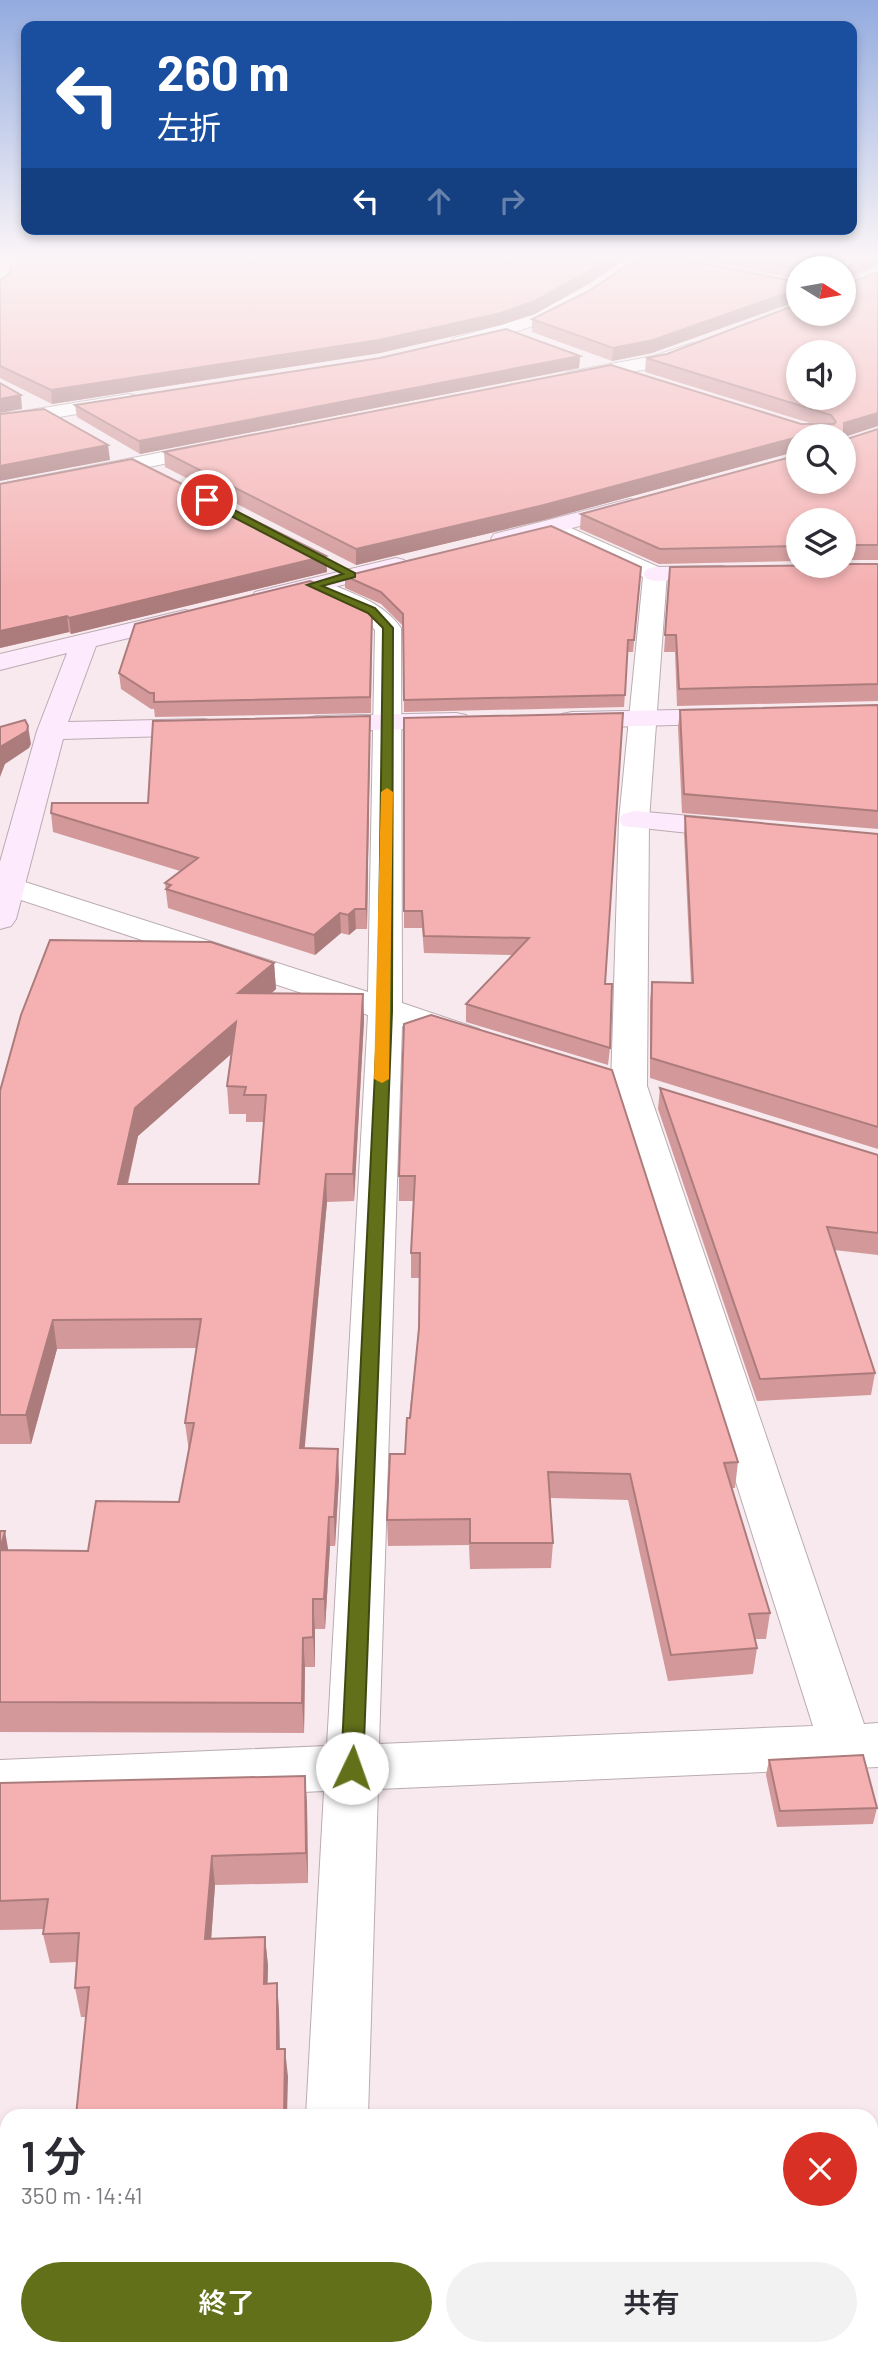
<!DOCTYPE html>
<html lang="ja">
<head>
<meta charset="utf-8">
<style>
  body { margin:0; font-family:Barlow,"Noto Sans JP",sans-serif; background:#f2f2f3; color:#2b2b33; height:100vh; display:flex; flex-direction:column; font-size:26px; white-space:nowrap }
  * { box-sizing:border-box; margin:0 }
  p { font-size:23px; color:#7c7c81 }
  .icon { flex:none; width:38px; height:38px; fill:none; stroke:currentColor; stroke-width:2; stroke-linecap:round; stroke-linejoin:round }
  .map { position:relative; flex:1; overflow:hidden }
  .details { position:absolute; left:0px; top:2109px; width:878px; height:247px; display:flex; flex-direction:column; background:#fff; border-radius:21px 21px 0 0; box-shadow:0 4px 10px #0003 }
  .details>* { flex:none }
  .guide { position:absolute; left:21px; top:21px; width:836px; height:214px; border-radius:14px; box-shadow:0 4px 10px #0003; background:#1a4fa0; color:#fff; overflow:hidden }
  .needle { width:46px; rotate:101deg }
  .controls { position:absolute; left:786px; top:256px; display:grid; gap:14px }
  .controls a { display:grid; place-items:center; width:70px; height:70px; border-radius:50%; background:#fff; box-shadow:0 4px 10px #0003; font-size:35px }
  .pin { position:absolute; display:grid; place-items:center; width:60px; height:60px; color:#fff; margin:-30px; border:4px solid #fff; border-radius:50%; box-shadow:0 2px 7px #0007 }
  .me { position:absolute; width:77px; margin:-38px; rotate:3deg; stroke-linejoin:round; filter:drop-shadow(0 0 5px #0008) }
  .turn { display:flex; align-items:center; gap:24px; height:147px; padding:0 21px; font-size:32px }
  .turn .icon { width:91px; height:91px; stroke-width:2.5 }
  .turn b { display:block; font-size:49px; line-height:60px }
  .lanes { display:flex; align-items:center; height:66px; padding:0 21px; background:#0003; justify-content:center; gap:35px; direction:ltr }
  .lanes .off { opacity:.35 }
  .round { display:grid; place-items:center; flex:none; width:74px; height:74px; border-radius:37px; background:#f2f2f3 }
  .overview { display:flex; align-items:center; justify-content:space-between; height:119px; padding:0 21px }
  h1 { font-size:42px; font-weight:600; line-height:52px }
  .cta { display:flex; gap:14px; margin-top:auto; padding:14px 21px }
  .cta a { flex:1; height:80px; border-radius:42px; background:#62701a; color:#fff; font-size:28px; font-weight:600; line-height:80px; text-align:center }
  .cta a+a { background:#f2f2f3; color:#2b2b33 }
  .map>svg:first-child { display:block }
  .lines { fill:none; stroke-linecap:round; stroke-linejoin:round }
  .street-casing { stroke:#baacb1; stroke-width:2 }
  .secondary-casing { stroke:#baacb1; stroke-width:2 }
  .street { fill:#fff; fill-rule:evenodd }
  .secondary { fill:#feeafd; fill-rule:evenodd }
  .wall { fill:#d39899; fill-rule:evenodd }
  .shaded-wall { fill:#ac7c7d }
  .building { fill:#f5b1b2; stroke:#ac7c7d; stroke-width:2; fill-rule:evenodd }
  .route { fill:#62701a; stroke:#404911; stroke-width:2 }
  .slow { fill:#f59e0b }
</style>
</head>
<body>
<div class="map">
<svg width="878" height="2355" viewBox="0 0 878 2355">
  <rect width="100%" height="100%" fill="#f7e9ee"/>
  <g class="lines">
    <!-- street casing -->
    <g class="street-casing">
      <g id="street">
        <polygon points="0,257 16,257 8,286 0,291"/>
        <path d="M 629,257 L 647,257 C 638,268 625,276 613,284 C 566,317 516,334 460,347 L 451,342 L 454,338 C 522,321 572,299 629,257 Z"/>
        <polygon points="878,266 878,279 874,283 844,294 844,283"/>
        <polygon points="693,343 699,344 702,348 699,352 658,367 568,384 558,378 568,372 654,356"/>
        <polygon points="129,394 136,396 139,400 136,404 0,427 0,415"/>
        <polygon points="214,442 221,444 224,448 221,452 0,498 0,484"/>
        <path d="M 553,520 L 663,569 L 667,574 L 649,820 L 647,1086 L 864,1724 L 878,1723 L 878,1767 L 378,1789 L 368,2116 L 306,2116 L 324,1791 L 0,1806 L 0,1760 L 327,1746 L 368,1015 L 0,893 L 0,874 L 368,992 L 375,630 L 362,616 L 308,592 L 305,587 L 308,582 L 317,580 L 326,582 C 353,594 383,602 401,628 L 402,1003 L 479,1029 L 485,1036 L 479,1043 L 467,1047 L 402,1026 L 379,1744 L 813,1726 L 611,1086 L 619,820 L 643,577 L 545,532 L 542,527 L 545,522 Z"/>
        <polygon points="294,2348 361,2348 361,2355 293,2355"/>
      </g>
    </g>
    <!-- secondary casing -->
    <g class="secondary-casing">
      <g id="secondary">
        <polygon points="630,499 638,501 641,506 638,511 502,546 494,544 491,539 494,534"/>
        <polygon points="396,558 404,560 408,565 404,570 264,604 255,602 252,597 255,592"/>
        <polygon points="722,566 730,568 734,573 730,578 655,581 647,579 643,574 647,569 655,567"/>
        <polygon points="185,610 194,612 197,617 194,622 96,646 68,722 204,719 214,721 218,727 214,733 204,735 63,739 16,919 11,926 0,929 0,862 37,731 67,653 0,670 0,654"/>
        <polygon points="732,709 742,711 746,717 742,723 572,728 562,726 558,720 562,714 572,712"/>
        <polygon points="456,713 466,715 470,721 466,727 317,732 307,730 303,724 307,718 317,716"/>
        <polygon points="634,811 736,820 747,823 751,829 747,835 736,838 623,826 619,820 623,814"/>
      </g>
    </g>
    <!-- street -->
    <use href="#street" class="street"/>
    <!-- secondary -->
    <use href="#secondary" class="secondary"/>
  </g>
  <!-- wall -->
  <g class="wall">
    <polygon points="14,257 626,257 593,281 535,314 501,325 380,353 52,404 0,378 0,280 9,274"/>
    <polygon points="684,257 878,257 878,264 844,280 844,268 798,268 798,279"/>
    <polygon points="589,291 652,353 612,361 532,332 532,319"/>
    <polygon points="667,354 878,426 844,437 844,440 878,429 878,560 844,560 844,520 798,520 798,561 659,564 580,529 581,514 844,481 798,436 798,451 544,520 356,565 165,467 164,452 813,424 645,372 646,358"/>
    <polygon points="580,356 579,368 140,454 77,417 75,405"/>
    <polygon points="0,484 326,556 327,572 71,634 69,632 0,648"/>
    <polygon points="878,564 878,701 677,706 675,652 664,652 670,567"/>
    <polygon points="345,576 640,579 633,652 628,652 624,707 404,712 403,626 381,604 345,588"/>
    <polygon points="372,631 371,713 155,717 154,709 151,709 121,689 119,673"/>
    <polygon points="878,705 878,829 682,813 678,727 680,710"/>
    <polygon points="370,716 367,929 356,929 349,935 341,933 315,955 168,908 165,883 180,871 53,832 51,813 148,803"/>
    <polygon points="404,718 605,984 610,1048 608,1065 466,1022 466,1004 513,955 424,953 422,928 404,928"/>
    <polygon points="685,816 878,834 878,1149 650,1078 650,1002 652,982 691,983 684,834"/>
    <path d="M 274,963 L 276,989 L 271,994 L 363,994 L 364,1020 L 354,1201 L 327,1202 L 304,1448 L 339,1478 L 335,1546 L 330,1546 L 325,1629 L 315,1629 L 315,1667 L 305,1667 L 304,1733 L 0,1732 L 0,1531 L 8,1550 L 88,1551 L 179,1502 L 189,1452 L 185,1423 L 197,1348 L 57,1349 L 31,1444 L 0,1444 L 0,1091 ZM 231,1054 L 227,1086 L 229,1114 L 246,1114 L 246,1122 L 264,1122 L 259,1184 L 128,1184 L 138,1136 Z"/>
    <polygon points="404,1024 738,1462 735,1488 732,1488 770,1613 766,1639 755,1639 757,1648 753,1674 668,1681 628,1500 550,1498 553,1543 551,1568 470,1569 469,1545 388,1546 387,1520 405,1454 419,1328 420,1278 411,1278 411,1253 414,1201 399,1201 399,1176"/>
    <polygon points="660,1088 878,1155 878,1255 834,1250 875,1373 871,1395 757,1401 658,1109"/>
    <polygon points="769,1760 877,1808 873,1824 777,1827 766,1775"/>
    <polygon points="305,1776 307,1805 308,1883 215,1885 211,1939 265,1937 268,1966 267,1983 277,1983 279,2012 280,2049 288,2077 86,2017 81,2017 75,1988 77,1962 50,1963 43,1934 44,1929 0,1930 0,1783"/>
  </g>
  <!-- shaded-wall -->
  <g class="shaded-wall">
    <polygon points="610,257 626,257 593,281 535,314 501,325 380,353 52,404 51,390"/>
    <polygon points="869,257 878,257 878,264 844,280 844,269"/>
    <polygon points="798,289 798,301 652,353 612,361 613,348"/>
    <polygon points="580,356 579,368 140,454 139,441"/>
    <polygon points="21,395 22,409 0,413 0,399"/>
    <polygon points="878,413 878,426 844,437 844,423"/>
    <polygon points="798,437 798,451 544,520 356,565 356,549"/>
    <polygon points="108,445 110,460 0,481 0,466"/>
    <polygon points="326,556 327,572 71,634 69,618"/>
    <polygon points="67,616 69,632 0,648 0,631"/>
    <polygon points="370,716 370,734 367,929 366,909"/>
    <polygon points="28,726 31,744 29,748 5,764 0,777 0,752 2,746"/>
    <polygon points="355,909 356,929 349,935 348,915"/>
    <polygon points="340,913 341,933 315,955 314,935"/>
    <polygon points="274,963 276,989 240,1020 238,993"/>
    <polygon points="363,994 364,1020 354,1201 353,1174"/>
    <polygon points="236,1022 238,1048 138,1136 121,1212 118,1184 135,1108"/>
    <polygon points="326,1174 327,1202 302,1478 300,1448"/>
    <polygon points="53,1320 57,1349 31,1444 26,1415"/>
    <polygon points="338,1449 339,1478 335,1546 334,1517"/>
    <polygon points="329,1517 330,1546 325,1629 324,1599"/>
    <polygon points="5,1531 10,1560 0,1550"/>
    <polygon points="313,1599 315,1629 315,1667 313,1637"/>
    <polygon points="303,1638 305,1667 304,1733 302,1703"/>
    <polygon points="305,1776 307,1805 308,1883 306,1853"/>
    <polygon points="212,1856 215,1885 209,1969 205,1939"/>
    <polygon points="265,1937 268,1966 267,2013 264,1984"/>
    <polygon points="277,1983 279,2012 280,2078 277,2049"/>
    <polygon points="285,2049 288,2077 287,2116 284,2116"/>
    <polygon points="7,2314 7,2348 14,2348 12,2355 0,2355"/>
    <polygon points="279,2348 283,2348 283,2355 278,2355"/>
  </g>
  <!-- building -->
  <g class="building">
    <polygon points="14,257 610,257 593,269 535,301 501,313 379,340 51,390 0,366 0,280 9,274"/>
    <polygon points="639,257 670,257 798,282 798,289 653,340 613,348 532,319 589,291"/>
    <polygon points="745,257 869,257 844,269 844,275 844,268 800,268"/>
    <path d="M 878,272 L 878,413 L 844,423 L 844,440 L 878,429 L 878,545 L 844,545 L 844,520 L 798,520 L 798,546 L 660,549 L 581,514 L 798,455 L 798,481 L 844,481 L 844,436 L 798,436 L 798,437 L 544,505 L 356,549 L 164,452 L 611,365 L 801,424 L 834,424 L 836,422 L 831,415 L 646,358 L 667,354 L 798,304 L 798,313 L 844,313 L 844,282 L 846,284 ZM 798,352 L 844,352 L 844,397 L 798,397 Z"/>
    <polygon points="506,329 580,356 139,441 75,405 380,358"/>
    <polygon points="0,383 21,395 0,399"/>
    <polygon points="44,409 108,445 0,466 0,414"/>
    <polygon points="132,459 326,556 69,618 67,616 0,631 0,484"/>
    <polygon points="551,526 641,567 634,640 628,640 625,695 404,700 403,614 381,592 345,576"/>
    <polygon points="844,564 878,564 878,684 679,689 676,635 665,635 670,567 844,565"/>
    <polygon points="310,581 360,603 372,616 370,697 154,702 154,693 150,693 119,673 135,624"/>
    <polygon points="878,705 878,811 684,794 680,710"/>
    <polygon points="623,713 605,984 612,984 610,1048 466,1004 529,938 424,936 422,911 404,911 404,718"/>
    <polygon points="370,716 366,909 355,909 348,915 340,913 314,935 166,889 171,885 165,883 198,858 51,813 52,803 148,803 153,721"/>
    <polygon points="25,720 28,726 27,731 2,746 0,752 0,727"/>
    <polygon points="685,816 878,834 878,1127 651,1058 652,982 693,983"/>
    <path d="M 50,940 L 211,942 L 274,963 L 238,993 L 363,994 L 353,1174 L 326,1174 L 300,1448 L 338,1449 L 334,1517 L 329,1517 L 324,1599 L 313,1599 L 313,1637 L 303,1638 L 302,1703 L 0,1702 L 0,1531 L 5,1531 L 0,1550 L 88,1551 L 96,1501 L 179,1502 L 194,1423 L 185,1423 L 201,1319 L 53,1320 L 26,1415 L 0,1415 L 0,1091 L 21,1015 ZM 236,1022 L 227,1086 L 246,1087 L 244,1095 L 266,1095 L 259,1184 L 118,1184 L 135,1108 Z"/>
    <polygon points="431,1015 612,1070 738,1462 724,1463 770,1613 749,1614 757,1648 671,1655 630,1474 548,1472 553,1543 470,1543 470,1519 387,1520 390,1454 405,1454 407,1418 410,1418 419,1328 420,1253 411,1253 415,1176 399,1176 404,1024"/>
    <polygon points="660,1088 878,1155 878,1233 827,1227 875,1373 760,1379"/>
    <polygon points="863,1755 877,1808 780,1811 769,1760"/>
    <polygon points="305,1776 306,1853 212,1856 205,1939 265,1937 264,1984 277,1983 277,2049 285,2049 284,2116 76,2116 89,1987 75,1988 79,1933 43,1934 48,1899 0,1901 0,1783"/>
    <polygon points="0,2292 7,2292 7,2314 0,2352"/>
    <polygon points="139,2348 279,2348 278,2355 138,2355"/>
  </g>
  <!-- sky -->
  <linearGradient id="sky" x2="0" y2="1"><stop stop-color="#93abdf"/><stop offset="0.44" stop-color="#fbf5f7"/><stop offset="1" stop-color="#fbf5f7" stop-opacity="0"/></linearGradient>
  <rect width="878" height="586" fill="url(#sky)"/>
  <!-- route -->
  <polygon class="route" points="204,498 211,498 355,573 355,577 322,586 375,608 393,628 392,1011 363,1768 360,1774 352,1777 344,1774 341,1768 378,1011 383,628 368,613 307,585 343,574 204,502"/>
  <!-- slow -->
  <polygon class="slow" points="387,788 393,792 389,1079 382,1083 374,1079 381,792"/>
</svg>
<div class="controls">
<a><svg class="needle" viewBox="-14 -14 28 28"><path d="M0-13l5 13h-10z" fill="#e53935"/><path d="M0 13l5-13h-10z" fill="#7c7c81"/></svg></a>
<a><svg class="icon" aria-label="sound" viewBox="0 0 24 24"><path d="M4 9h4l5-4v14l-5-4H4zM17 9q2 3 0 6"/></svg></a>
<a><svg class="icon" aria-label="search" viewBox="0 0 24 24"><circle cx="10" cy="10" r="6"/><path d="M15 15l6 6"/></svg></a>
<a><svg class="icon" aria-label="layers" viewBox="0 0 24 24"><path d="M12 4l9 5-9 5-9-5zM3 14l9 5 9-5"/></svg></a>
</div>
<div class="pin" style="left:207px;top:500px;background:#d93025"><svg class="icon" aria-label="arrive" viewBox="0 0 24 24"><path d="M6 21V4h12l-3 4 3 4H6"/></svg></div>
<svg class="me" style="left:352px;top:1768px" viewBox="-20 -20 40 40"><circle r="19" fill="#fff"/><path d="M0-13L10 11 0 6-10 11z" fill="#62701a"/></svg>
<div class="guide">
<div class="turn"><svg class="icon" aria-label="left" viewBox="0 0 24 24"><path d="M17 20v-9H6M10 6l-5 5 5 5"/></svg><div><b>260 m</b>左折</div></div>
<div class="lanes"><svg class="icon" aria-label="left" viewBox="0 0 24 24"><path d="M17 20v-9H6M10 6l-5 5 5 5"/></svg><svg class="icon off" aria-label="ahead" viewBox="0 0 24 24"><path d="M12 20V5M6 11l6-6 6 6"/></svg><svg class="icon off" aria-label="right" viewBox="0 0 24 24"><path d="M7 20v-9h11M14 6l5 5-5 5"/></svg></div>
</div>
<section class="details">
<div class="overview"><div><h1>1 分</h1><p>350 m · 14:41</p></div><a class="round" style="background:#d93025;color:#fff"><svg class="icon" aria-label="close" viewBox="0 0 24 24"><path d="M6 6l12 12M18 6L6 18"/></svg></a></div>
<div class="cta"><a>終了</a><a>共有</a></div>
</section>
</div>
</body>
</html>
